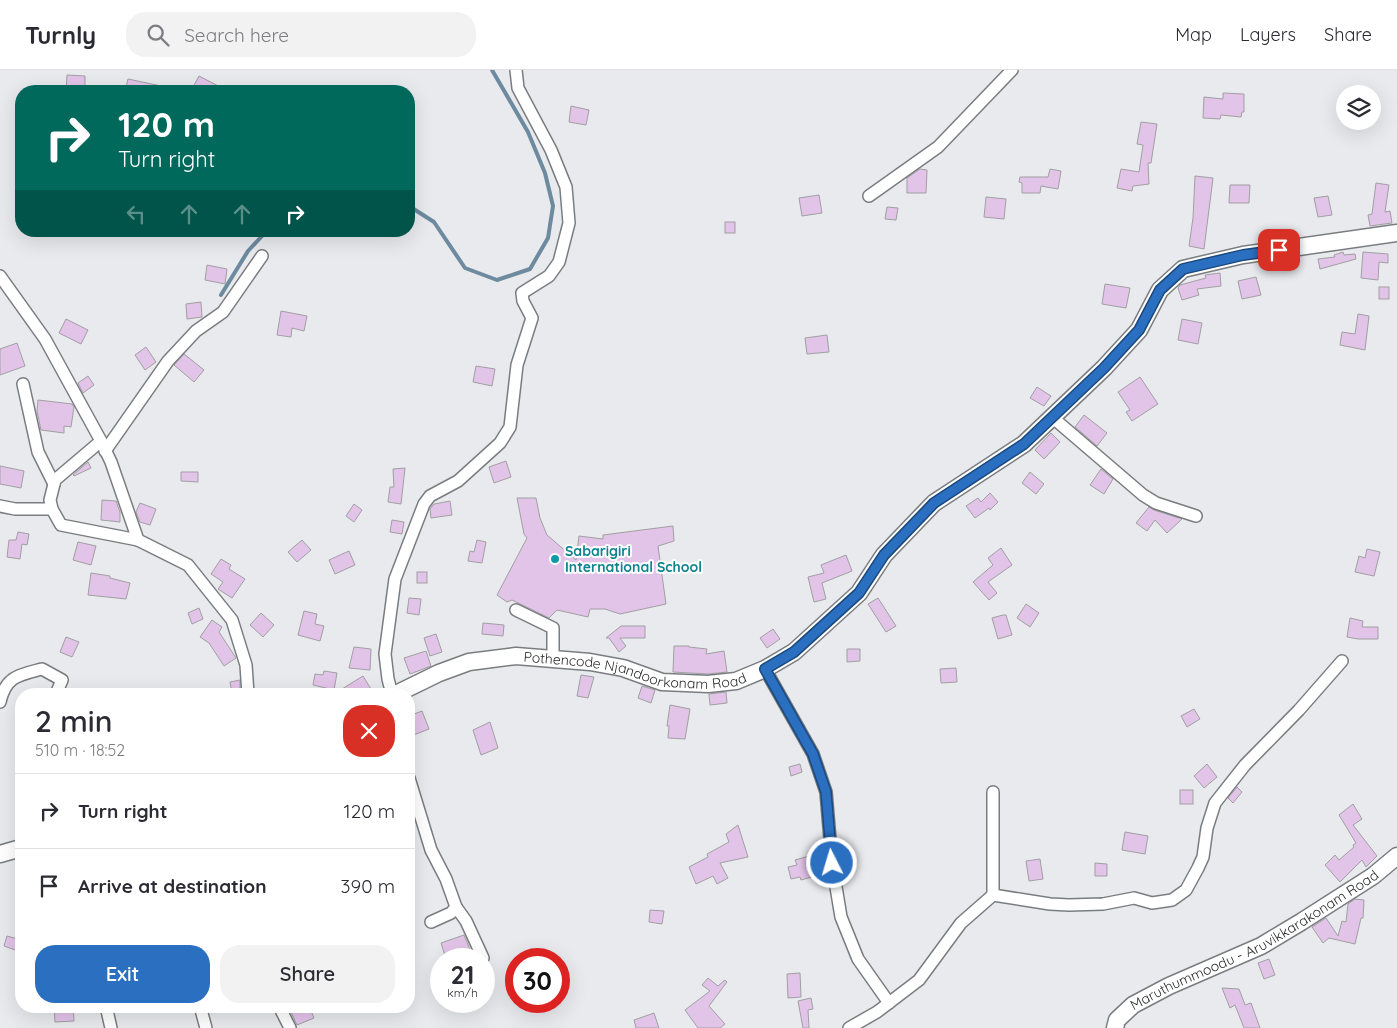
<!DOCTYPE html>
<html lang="en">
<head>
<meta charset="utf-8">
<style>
  body { margin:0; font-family:Quicksand,sans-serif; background:#f2f2f3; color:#2b2b33; height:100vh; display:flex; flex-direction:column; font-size:19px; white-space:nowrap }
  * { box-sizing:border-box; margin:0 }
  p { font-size:16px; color:#7c7c81 }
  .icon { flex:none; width:28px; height:28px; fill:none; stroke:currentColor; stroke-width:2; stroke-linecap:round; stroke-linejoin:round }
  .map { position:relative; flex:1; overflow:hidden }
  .panel { position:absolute; left:15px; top:618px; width:400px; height:325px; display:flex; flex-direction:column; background:#fff; border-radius:20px; box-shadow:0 5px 20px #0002 }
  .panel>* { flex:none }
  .banner { position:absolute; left:15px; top:15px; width:400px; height:152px; border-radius:20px; box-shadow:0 5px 20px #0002; background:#00695c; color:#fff; overflow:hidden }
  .buttons { position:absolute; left:1336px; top:15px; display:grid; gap:10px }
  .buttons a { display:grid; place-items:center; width:45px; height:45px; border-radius:50%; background:#fff; box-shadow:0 5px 20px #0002; font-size:25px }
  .speed { position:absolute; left:430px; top:878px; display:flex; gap:10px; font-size:25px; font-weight:700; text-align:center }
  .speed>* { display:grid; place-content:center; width:65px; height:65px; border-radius:50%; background:#fff; box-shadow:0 5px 20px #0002; line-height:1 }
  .speed small { font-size:12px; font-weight:400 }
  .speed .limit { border:8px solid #d22; background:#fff; color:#111 }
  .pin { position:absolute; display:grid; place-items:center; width:42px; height:42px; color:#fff; margin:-21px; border-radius:10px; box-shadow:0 2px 8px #0006 }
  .me { position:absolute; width:55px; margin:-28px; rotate:355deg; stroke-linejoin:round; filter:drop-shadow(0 0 4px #0008) }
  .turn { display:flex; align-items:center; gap:18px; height:105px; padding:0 20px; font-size:22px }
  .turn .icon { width:65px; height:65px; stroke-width:2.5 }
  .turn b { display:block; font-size:35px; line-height:42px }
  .lanes { display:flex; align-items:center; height:48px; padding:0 20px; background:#0003; justify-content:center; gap:25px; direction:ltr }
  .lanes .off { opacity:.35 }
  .round { display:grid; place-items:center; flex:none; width:52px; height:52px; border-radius:20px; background:#f2f2f3 }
  .overview { display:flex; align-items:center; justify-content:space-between; height:85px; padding:0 20px }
  h1 { font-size:30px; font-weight:600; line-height:38px }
  .cta { display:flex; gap:10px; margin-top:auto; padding:10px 20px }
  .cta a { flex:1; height:58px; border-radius:20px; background:#2a6fc0; color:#fff; font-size:20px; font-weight:600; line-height:58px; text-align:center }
  .cta a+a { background:#f2f2f3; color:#2b2b33 }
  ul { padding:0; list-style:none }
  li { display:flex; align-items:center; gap:15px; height:75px; padding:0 20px; border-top:1px solid #e1e1e2 }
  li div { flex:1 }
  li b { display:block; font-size:19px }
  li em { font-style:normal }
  header { display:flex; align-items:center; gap:30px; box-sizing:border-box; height:70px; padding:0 25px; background:#fff; border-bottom:1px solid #e1e1e2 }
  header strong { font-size:24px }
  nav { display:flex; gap:28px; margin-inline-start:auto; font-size:18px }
  .search { width:350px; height:45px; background:#f2f2f3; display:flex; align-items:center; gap:12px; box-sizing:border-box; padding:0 18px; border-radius:20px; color:#7c7c81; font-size:19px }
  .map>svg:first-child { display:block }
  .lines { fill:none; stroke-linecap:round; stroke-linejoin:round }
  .stream { stroke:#6d8a9f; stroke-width:4 }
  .building { fill:#e3c4e9; stroke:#a19fa2 }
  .street-casing { stroke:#7a7d80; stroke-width:14 }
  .secondary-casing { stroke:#7a7d80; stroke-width:19 }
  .street { stroke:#fff; stroke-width:11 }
  .secondary { stroke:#fff; stroke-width:16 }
  .route-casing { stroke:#1b487d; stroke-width:12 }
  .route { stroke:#2a6fc0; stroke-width:9 }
  .culture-dot { fill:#0f9aa8; stroke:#fff; stroke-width:2 }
  .labels { text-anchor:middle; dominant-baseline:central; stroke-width:4; stroke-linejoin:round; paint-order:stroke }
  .culture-label { font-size:14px; font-weight:bold; fill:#0d838f; stroke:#fff; text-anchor:start }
  .street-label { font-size:14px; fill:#2a2b2c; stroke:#fff }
</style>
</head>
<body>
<header>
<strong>Turnly</strong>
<div class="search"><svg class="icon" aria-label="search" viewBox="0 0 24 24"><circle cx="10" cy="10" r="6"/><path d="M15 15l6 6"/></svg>Search here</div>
<nav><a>Map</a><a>Layers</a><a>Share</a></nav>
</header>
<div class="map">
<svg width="1397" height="958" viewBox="0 0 1397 958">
  <rect width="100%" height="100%" fill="#e8eaee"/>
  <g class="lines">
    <!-- stream -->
    <g class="stream">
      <polyline points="409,136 434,152 465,198 497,210 530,199 548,168 553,136 545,103 528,62 492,0"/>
      <polyline points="221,225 248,181 262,166 263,161"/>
    </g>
  </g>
  <!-- building -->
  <g class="building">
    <polygon points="67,5 85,6 85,21 66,21"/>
    <polygon points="199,6 228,21 191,21"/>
    <polygon points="128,9 166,17 165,21 125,21"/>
    <polygon points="1223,23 1244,24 1244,42 1242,42 1241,47 1221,45 1220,49 1203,48 1204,27 1223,29"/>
    <polygon points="571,36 589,40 586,55 569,52"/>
    <polygon points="1141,52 1157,54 1151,93 1148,93 1149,114 1133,116 1132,121 1117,118 1121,99 1139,102 1143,75 1137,74"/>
    <polygon points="920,99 927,100 926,123 907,123 907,108"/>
    <polygon points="1050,99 1061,101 1058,119 1041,116 1040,123 1022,123 1022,113 1019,112 1020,107 1048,107"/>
    <polygon points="1195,106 1213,108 1204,179 1189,176 1193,148"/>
    <polygon points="1376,113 1389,115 1385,142 1390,141 1392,153 1370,156 1368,145 1372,144"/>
    <polygon points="1230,115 1250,115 1249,133 1229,133"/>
    <polygon points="819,125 822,143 802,146 799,128"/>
    <polygon points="1328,126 1332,145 1318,147 1314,128"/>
    <polygon points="986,127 1006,129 1004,149 984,147"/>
    <polygon points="887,137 898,138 896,150 885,149"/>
    <rect x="725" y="152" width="10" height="11"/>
    <polygon points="1343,182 1344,185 1355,184 1356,189 1320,199 1318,189 1335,187 1334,185"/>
    <polygon points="1363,182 1388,184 1388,193 1379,192 1378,210 1361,208"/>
    <polygon points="207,195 227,199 225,214 205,210"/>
    <polygon points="1220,203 1221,216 1197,219 1199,225 1182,230 1178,218 1180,215 1206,208 1205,205"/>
    <polygon points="1256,207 1261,225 1242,229 1238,211"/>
    <polygon points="1105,214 1130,218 1126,238 1102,234"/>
    <rect x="1379" y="217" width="10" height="12"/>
    <polygon points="201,232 202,247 187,249 186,234"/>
    <polygon points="281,241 307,246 304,261 292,258 291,267 277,265"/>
    <polygon points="1358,244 1369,246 1365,280 1340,275 1342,262 1355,264"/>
    <polygon points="66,249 88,260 81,274 59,263"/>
    <polygon points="1182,249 1202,253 1198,274 1178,270"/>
    <polygon points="827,265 829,282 807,284 805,268"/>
    <polygon points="17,273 25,296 0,305 0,279"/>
    <polygon points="146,277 156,292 145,300 135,285"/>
    <polygon points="184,284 204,300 194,312 174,295"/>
    <polygon points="476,296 495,299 492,316 473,312"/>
    <polygon points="88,306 94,315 83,323 78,313"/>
    <polygon points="1140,307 1158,334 1132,351 1126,342 1130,340 1118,322"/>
    <polygon points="1037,317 1051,326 1044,336 1030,328"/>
    <polygon points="38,330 72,334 74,337 71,357 64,356 64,363 41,360 37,341"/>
    <polygon points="1084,345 1107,363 1097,376 1075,357"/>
    <polygon points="1051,363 1060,372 1044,389 1035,380"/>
    <polygon points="506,391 511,407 494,413 489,397"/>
    <polygon points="88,392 91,398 74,406 73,405"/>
    <polygon points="0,396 24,401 21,418 0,414"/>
    <polygon points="405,398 401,434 388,432 390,417 394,417 393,399"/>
    <polygon points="1101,399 1113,409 1104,424 1090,415"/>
    <polygon points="181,402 198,402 198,412 181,411"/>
    <polygon points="1030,402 1044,414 1036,424 1022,413"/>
    <polygon points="990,423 998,432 990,440 989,438 975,448 966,436 978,428 981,432"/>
    <polygon points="517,428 536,428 540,448 547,465 576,490 579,466 603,469 603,465 673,456 674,471 658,476 666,534 620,544 605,539 590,539 588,547 557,540 549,548 512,530 507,532 497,525 527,468 524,464"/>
    <polygon points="102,430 116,431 120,442 120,452 101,450"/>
    <polygon points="450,431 452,445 431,448 430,439 434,434"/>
    <polygon points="140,433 156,439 150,455 140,452 136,442"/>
    <polygon points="354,434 362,440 354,452 346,446"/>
    <polygon points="1149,437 1154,440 1182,449 1167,463 1155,450 1147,461 1136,453"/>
    <polygon points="392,450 404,452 402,464 390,462"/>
    <polygon points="18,462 29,464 27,475 22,474 20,489 7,487 9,470 16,470"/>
    <polygon points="302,470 311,480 297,492 288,482"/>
    <polygon points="477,470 486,472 482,493 468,491 470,481 474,482"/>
    <polygon points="78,472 96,476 91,495 73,490"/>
    <polygon points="1001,478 1012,495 988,512 997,523 989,530 973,512 993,495 988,488"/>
    <polygon points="1367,479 1380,482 1374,506 1355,502 1359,486 1365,488"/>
    <polygon points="349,481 355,495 335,504 329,490"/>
    <polygon points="846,485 852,501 822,513 826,529 814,532 808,507 824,503 821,495"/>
    <polygon points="221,489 231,495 229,499 245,509 232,528 218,519 223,512 211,504"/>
    <rect x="417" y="502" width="10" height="11"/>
    <polygon points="91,503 110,506 110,508 130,513 126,529 88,525"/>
    <polygon points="409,528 421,529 419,545 407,543"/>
    <polygon points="878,528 896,556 886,562 868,534"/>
    <polygon points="1026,534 1039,543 1030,557 1017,548"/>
    <polygon points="199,538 203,549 192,554 188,543"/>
    <polygon points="304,541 317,544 315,554 324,556 320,571 298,565"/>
    <polygon points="261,543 274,555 263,567 250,555"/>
    <polygon points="1003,545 1006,545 1012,565 998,569 992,548"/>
    <polygon points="1350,548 1363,551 1362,557 1378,557 1378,569 1358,569 1347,567"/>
    <polygon points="212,550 222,557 219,562 236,588 224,596 209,573 200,567"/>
    <polygon points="483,553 504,555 503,566 482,564"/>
    <polygon points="621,556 645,556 645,568 620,568 626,576 619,582 609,568 606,568"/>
    <polygon points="773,559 780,569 767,578 760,568"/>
    <polygon points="436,564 442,582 430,586 424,568"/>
    <polygon points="66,567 79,572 72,587 60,582"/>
    <polygon points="674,576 689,576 689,577 707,579 706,584 724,581 727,602 708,604 673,602"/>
    <polygon points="354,577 371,579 370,600 349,598"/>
    <polygon points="847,579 860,579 860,591 847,592"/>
    <polygon points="426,581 431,596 410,604 404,588"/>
    <polygon points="956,598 957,612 941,613 940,599"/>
    <polygon points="324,601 337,603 334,620 313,615 315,604 323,605"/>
    <polygon points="581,605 594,607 588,628 577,626"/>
    <polygon points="363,606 374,624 334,624"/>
    <polygon points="240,610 240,623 232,624 230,612"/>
    <polygon points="642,616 655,620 651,633 638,628"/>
    <polygon points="726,622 727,633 710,635 709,624"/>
    <polygon points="670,635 690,639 685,669 668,668 669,656 667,656"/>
    <polygon points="1194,639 1200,649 1187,657 1181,646"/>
    <polygon points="422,641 429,659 411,666 409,660 409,646"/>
    <polygon points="490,652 498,678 481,685 473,660"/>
    <polygon points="800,694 802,702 791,706 789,697"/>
    <polygon points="1207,694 1217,707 1204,718 1194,706"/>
    <polygon points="1237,717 1242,722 1233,733 1228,728"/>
    <rect x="1180" y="720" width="13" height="14"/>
    <polygon points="1353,734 1362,749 1353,755 1377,786 1366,797 1362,790 1340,812 1325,795 1335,785 1339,790 1354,777 1353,775 1356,773 1339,745"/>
    <polygon points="738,755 748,787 720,793 728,808 717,814 713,806 696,814 689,797 708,787 707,784 729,772 726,764"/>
    <polygon points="1125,762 1148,766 1145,784 1122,780"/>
    <polygon points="813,785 819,805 801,810 800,807 791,809 788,797 797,795 795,790"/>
    <polygon points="1040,789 1043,809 1029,811 1026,791"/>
    <polygon points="1095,793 1107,794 1107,806 1095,806"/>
    <polygon points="1355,829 1364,830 1363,848 1361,848 1355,874 1329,868 1323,873 1312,857 1326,848 1338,866 1342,851 1346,852 1348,834"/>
    <polygon points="650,840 664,841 662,854 649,852"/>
    <polygon points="464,865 474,889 446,889 441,873"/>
    <polygon points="7,866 21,870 18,881 4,876"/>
    <polygon points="1269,889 1275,905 1264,909 1258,893"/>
    <polygon points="800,903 801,927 788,928 787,904"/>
    <polygon points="708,908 718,916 725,910 727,912 709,936 725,954 720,958 698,958 685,940 710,921 702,915"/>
    <polygon points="1222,918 1239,919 1245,935 1251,933 1260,958 1244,958 1235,935 1230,938"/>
    <polygon points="811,928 813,939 808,940 809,958 803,958 798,931"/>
    <polygon points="54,936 73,936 74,951 55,952"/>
    <polygon points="293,936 309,936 314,948 297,955 289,938"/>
    <polygon points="654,943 659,958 636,958 634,950"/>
  </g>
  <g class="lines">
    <!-- street casing -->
    <g class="street-casing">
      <g id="street">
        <polyline points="869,126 938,77 1012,0"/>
        <polyline points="0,206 45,269 101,371 111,392 138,470 188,495 232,550 246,595 248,624"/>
        <polyline points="23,314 38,382 54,414"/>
        <polyline points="1052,347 1143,425 1156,433 1196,446"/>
        <polyline points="101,371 55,410 50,430 52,439 61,455 138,470"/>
        <polyline points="105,381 168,291 196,261 223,242 262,186"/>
        <polyline points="0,436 15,439 52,439"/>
        <polyline points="516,540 553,558 553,589"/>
        <polyline points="765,599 813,684 826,722 832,793 841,847 858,889 889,933"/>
        <polyline points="392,624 388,609 385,584 395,509 424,434 430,426 458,411 500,373 510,357 517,295 532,248 523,231 522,223 549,206 559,192 569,153 566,117 551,80 518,18 516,0"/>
        <path d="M 0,632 C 6,606 19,605 42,599 L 62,610 L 56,624"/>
        <polyline points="409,708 431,780 446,809 456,837 451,843 431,852"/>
        <polyline points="993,825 993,722"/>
        <polyline points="456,837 466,851 483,888"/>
        <polyline points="106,936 111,958"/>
        <polyline points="200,936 206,958"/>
        <polyline points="279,936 290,958"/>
        <polyline points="849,958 877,942 919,910 961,853 993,825 1050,834 1069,835 1103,834 1134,828 1152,833 1172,830 1186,820 1198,798 1203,787 1207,758 1215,733 1245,695 1299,640 1342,591"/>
      </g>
    </g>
    <!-- secondary casing -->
    <g class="secondary-casing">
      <g id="secondary">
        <path id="s1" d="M 396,624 L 439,603 L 469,592 L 516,586 L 590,592 L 623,598 L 662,612 L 708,614 L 736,611 L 765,599 L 794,582 L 859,523 L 884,485 L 934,433 L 1024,374 L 1104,298 L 1139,260 L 1160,220 L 1183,199 L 1243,185 L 1397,163"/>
        <polyline points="0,784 21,778"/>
        <path id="s2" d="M 1115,958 L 1117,950 L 1133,935 L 1169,916 L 1261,876 L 1301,852 L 1373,806 L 1397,786"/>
      </g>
    </g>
    <!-- street -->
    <use href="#street" class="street"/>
    <!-- secondary -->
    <use href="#secondary" class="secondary"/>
  </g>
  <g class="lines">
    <!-- route casing -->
    <g class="route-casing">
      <polyline id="route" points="832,793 826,722 813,684 765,599 794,582 859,523 884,485 934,433 1024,374 1104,298 1139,260 1160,220 1183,199 1243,185 1279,180"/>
    </g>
    <!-- route -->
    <use href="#route" class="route"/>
  </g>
  <!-- markers -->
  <circle class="culture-dot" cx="555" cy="489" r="5"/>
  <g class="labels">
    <!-- culture labels -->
    <g class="culture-label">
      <text x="565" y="481">Sabarigiri<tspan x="565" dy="16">International School</tspan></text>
    </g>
    <!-- street labels -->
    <g class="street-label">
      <text stroke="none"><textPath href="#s1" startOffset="248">Pothencode Njandoorkonam Road</textPath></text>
      <text stroke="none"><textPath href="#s2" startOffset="168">Maruthummoodu - Aruvikkarakonam Road</textPath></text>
    </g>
  </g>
</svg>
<div class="buttons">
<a><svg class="icon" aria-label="layers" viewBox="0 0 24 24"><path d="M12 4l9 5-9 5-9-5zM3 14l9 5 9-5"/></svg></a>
</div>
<div class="speed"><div>21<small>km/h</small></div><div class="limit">30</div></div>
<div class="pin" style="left:1279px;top:180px;background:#d93025"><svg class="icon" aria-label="arrive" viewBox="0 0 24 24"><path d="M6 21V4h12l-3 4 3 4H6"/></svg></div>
<svg class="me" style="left:832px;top:793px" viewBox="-20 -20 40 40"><circle r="17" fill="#2a6fc0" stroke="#fff" stroke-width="3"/><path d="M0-11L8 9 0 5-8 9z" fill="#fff"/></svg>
<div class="banner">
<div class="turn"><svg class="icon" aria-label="right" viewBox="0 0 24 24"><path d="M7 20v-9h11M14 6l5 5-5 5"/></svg><div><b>120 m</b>Turn right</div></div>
<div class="lanes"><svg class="icon off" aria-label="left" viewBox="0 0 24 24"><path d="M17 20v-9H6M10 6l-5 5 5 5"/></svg><svg class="icon off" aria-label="ahead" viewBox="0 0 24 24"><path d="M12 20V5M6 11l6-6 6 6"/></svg><svg class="icon off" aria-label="ahead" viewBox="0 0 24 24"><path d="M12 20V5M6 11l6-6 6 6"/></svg><svg class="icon" aria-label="right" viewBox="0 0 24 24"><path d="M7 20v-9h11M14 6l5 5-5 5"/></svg></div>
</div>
<section class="panel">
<div class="overview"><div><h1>2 min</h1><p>510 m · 18:52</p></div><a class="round" style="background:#d93025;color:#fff"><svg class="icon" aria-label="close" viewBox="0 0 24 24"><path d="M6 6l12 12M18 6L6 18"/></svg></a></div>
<ul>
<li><svg class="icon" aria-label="right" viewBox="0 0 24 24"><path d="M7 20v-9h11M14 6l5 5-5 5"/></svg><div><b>Turn right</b></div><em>120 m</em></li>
<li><svg class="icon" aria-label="arrive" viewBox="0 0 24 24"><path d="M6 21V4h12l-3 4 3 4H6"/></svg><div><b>Arrive at destination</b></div><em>390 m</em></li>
</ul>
<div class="cta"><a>Exit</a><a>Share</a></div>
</section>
</div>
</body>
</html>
